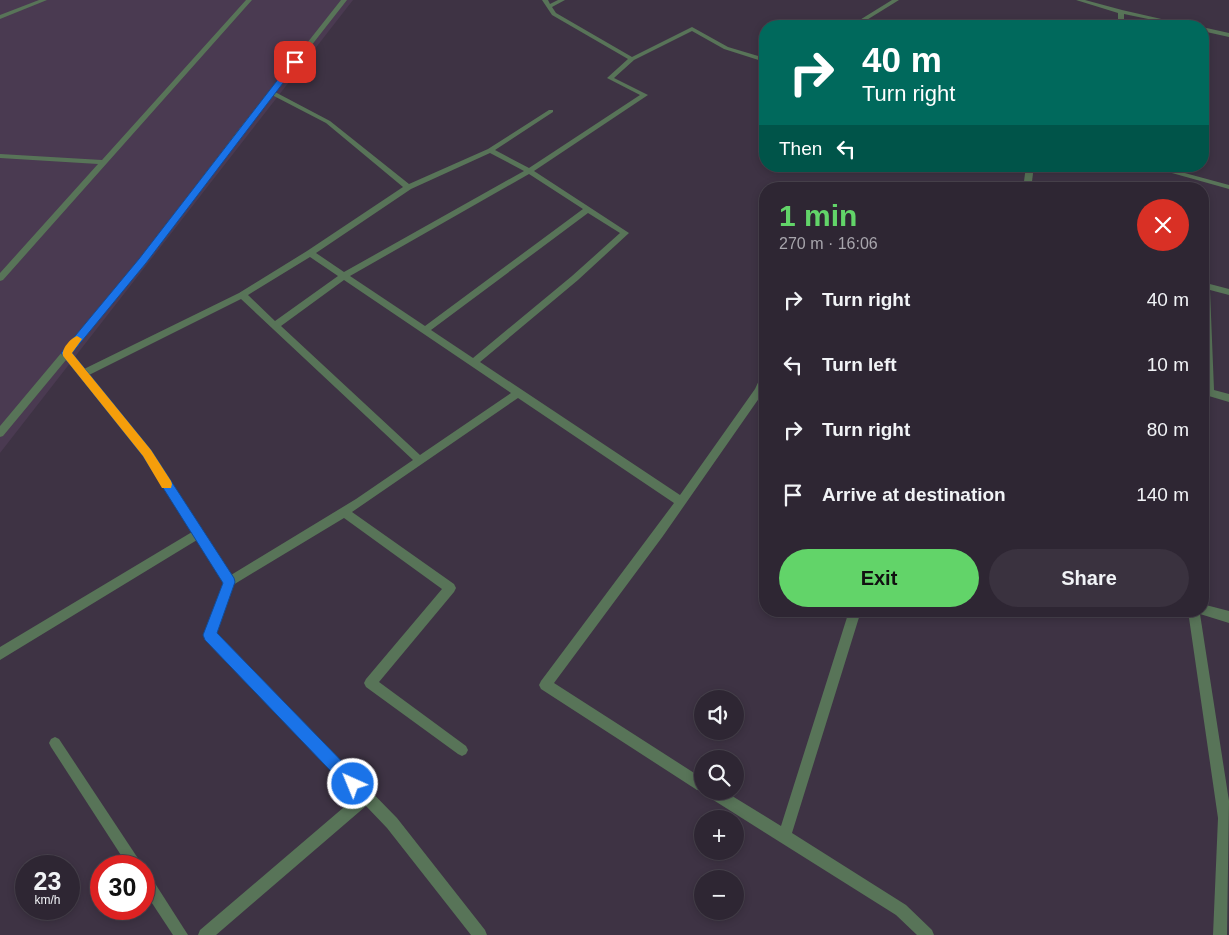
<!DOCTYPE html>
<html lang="en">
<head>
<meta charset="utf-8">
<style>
  body { margin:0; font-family:Helvetica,sans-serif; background:#3a323f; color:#f1f3f6; height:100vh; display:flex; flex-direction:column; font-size:19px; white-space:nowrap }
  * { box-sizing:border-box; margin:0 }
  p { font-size:16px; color:#a7a5ac }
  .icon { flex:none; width:28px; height:28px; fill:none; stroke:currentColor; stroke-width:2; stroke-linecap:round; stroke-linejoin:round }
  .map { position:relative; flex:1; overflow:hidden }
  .details { position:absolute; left:759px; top:182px; width:450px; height:435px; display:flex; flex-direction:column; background:#2e2633; border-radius:20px; box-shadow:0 2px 8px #0003,0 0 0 1px #49434e }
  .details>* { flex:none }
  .top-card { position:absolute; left:759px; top:20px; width:450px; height:152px; border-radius:20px; box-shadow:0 2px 8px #0003,0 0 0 1px #49434e; background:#00695c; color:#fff; overflow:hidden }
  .fabs { position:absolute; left:694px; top:690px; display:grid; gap:10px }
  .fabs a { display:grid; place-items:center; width:50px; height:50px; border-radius:50%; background:#2e2633; box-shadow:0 2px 8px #0003,0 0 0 1px #49434e; font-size:25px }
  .speed { position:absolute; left:15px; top:855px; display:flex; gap:10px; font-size:25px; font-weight:700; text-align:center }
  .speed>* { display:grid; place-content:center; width:65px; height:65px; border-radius:50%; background:#2e2633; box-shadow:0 2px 8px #0003,0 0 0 1px #49434e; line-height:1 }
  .speed small { font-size:12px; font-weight:400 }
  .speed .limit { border:8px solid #d22; background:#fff; color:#111 }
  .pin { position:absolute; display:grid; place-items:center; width:42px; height:42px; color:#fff; margin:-21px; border-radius:10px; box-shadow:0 2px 8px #0006 }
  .me { position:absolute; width:55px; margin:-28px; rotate:316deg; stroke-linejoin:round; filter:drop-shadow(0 0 4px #0008) }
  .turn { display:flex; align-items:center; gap:18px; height:105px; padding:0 20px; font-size:22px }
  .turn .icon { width:65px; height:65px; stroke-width:2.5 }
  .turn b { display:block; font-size:35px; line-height:42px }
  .then { display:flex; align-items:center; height:48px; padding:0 20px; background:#0003; gap:10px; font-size:19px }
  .round { display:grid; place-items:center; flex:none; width:52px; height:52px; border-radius:26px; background:#3a323f }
  .head { display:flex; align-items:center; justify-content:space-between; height:85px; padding:0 20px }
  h1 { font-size:30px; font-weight:800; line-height:38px; color:#62d469 }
  .action { display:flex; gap:10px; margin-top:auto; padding:10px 20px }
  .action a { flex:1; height:58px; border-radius:30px; background:#62d469; color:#111; font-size:20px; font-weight:800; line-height:58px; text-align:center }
  .action a+a { background:#3a323f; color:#f1f3f6 }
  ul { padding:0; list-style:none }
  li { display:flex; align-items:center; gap:15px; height:65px; padding:0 20px }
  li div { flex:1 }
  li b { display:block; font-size:19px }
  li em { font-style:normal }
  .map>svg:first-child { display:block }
  .built { fill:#4a3a51 }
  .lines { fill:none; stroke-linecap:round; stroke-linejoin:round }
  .street { fill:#587458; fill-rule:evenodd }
  .route { fill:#1a73e8; stroke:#114b97 }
  .slow { fill:#f59e0b }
</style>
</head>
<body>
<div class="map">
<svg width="1229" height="935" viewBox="0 0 1229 935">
  <rect width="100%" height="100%" fill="#3e3344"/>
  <!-- built -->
  <polygon class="built" points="0,0 353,0 0,453"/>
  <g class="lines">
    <!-- street -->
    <g class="street">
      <polygon points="39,0 47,0 0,19 0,15"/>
      <polygon points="246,0 252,0 3,280 0,281 0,273 98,164 0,158 0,154 102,160"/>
      <path d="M 341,0 L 347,0 L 275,92 L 330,121 L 409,184 L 488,149 L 549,110 L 553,110 L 553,112 L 495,150 L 529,168 L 640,95 L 607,78 L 628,59 L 552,15 L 542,0 L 548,0 L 550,4 L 558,0 L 565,0 L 552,7 L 556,13 L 632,57 L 692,27 L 728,47 L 765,58 L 765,62 L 724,49 L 692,31 L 634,60 L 614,78 L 648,95 L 534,171 L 629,233 L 578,280 L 480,362 L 680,495 L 755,389 L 762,374 L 765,373 L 765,388 L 762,394 L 663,536 L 554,683 L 702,778 L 703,791 L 697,790 L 541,689 L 539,685 L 541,681 L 674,503 L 518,398 L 352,512 L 454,584 L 456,588 L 454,592 L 379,682 L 466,746 L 468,750 L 466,754 L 462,756 L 458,754 L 366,687 L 364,683 L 366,679 L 442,589 L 344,518 L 233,585 L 216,633 L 397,818 L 485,930 L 487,935 L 471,935 L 387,828 L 366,806 L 216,935 L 198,935 L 200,930 L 357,796 L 206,639 L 204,635 L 223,583 L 197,540 L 0,660 L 0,647 L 192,532 L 144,456 L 66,360 L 3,436 L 0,437 L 0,426 L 140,259 L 240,128 ZM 272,95 L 326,123 L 403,187 L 307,251 L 239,293 L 84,369 L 71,353 L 146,263 ZM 490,153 L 524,171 L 344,272 L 316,253 L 411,189 ZM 529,174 L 583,209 L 425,326 L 350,276 ZM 588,213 L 620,233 L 572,276 L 473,358 L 431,330 ZM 310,257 L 338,276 L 275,321 L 248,295 ZM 344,280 L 511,393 L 420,455 L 281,326 ZM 241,299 L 413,460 L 356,499 L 231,575 L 150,450 L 89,375 Z"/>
      <polygon points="892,0 899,0 857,26 850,26"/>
      <polygon points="1076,0 1085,0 1122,10 1192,26 1182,26 1124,14 1124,26 1118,26 1118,13"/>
      <polygon points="1202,27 1229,33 1229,37 1202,31"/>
      <polygon points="1026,166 1034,166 1031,189 1023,189"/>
      <polygon points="1147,166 1159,166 1229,185 1229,189"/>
      <polygon points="1206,283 1229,289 1229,295 1210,290 1214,390 1229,394 1229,402 1202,394 1202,388 1204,387 1202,285"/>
      <polygon points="1202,604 1229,611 1229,623 1200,614 1229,801 1227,935 1213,935 1218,818 1188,611 1202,611"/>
      <polygon points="849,611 861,611 792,833 906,905 932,930 934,935 917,935 896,915 707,796 706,791 724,791 781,826"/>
      <polygon points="55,737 59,739 143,866 128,866 51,747 49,743 51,739"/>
      <polygon points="144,872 149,874 188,935 173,935 144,891"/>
    </g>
  </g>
  <!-- route -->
  <polygon class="route" points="293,60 299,62 146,263 72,353 151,450 234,578 235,582 217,633 358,778 360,784 358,789 353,791 348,789 205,640 203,635 223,583 143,456 61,353 139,259"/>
  <!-- slow -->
  <path class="slow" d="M 77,336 L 82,339 L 72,353 L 151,450 L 171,481 L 172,484 L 171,488 L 162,488 L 143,456 L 63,356 C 61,349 71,338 77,336 Z"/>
</svg>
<div class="fabs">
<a><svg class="icon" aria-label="sound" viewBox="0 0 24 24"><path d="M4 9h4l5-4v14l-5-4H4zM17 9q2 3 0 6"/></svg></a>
<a><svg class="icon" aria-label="search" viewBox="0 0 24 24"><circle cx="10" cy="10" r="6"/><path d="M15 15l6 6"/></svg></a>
<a>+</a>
<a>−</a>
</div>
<div class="speed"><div>23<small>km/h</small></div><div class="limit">30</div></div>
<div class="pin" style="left:295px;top:62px;background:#d93025"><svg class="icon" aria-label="arrive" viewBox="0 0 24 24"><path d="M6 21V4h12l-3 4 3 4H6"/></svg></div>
<svg class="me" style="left:353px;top:784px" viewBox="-20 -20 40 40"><circle r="17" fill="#1a73e8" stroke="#fff" stroke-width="3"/><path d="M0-11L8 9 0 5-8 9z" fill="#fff"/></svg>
<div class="top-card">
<div class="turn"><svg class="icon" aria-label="right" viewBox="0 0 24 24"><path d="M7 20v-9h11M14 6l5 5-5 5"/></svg><div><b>40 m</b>Turn right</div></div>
<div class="then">Then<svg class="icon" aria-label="left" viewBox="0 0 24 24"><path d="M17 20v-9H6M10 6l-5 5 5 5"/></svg></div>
</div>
<section class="details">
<div class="head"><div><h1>1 min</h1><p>270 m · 16:06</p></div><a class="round" style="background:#d93025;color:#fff"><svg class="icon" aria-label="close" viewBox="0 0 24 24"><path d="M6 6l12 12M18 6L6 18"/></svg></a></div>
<ul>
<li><svg class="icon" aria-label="right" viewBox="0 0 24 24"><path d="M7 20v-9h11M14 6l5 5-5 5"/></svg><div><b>Turn right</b></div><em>40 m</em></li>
<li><svg class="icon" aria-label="left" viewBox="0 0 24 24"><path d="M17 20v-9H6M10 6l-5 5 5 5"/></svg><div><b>Turn left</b></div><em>10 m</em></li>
<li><svg class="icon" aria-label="right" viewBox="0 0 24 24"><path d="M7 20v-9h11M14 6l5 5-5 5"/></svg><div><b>Turn right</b></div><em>80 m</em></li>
<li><svg class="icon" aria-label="arrive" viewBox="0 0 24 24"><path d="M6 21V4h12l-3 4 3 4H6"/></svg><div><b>Arrive at destination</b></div><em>140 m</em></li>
</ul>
<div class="action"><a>Exit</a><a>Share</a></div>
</section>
</div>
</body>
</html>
